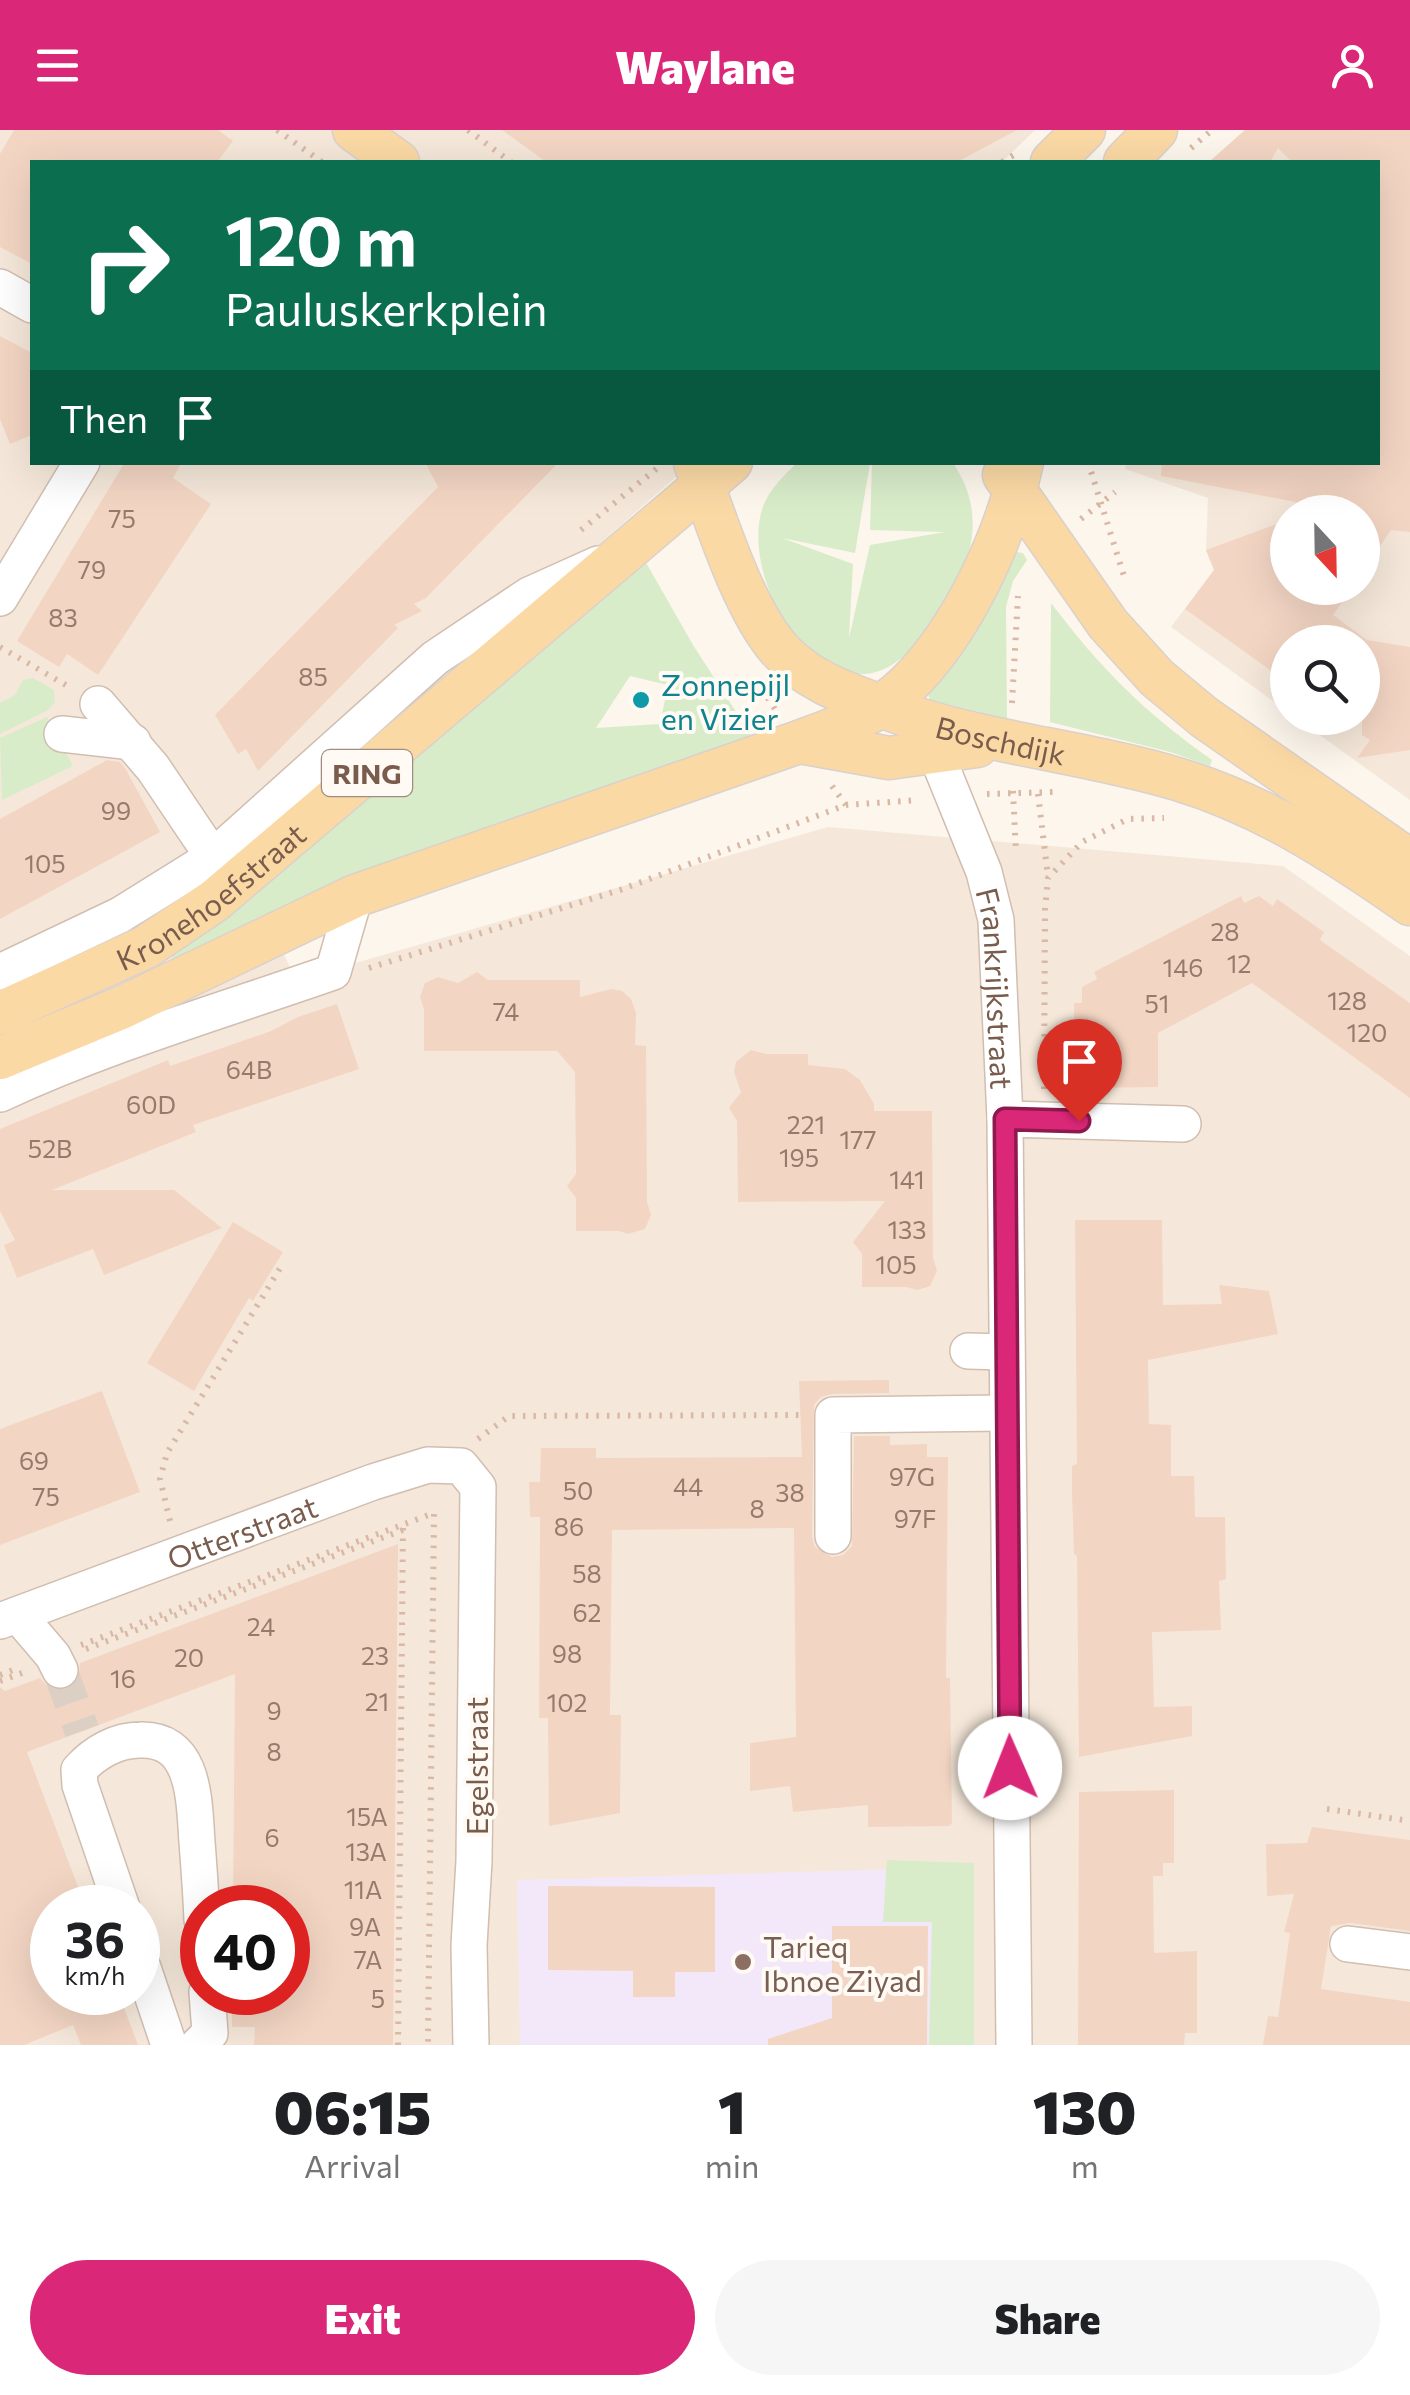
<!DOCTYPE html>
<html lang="en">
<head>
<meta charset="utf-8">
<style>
  body { margin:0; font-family:Commissioner,sans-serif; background:#f6f6f6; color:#202124; height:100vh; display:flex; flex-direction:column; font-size:38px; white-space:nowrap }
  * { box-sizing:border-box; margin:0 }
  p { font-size:32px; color:#757577 }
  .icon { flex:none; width:55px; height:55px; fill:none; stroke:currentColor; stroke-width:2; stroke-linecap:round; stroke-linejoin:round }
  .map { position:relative; height:1915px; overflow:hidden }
  .details { display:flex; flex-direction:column; background:#fff; flex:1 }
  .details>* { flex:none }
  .hud { position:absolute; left:30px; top:30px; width:1350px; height:305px; border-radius:0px; box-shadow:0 10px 40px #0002; background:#0b6e4f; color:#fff; overflow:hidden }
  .needle { width:65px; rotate:158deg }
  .fabs { position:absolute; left:1270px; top:365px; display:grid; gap:20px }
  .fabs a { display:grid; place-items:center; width:110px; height:110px; border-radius:50%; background:#fff; box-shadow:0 10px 40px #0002; font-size:50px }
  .speed { position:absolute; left:30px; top:1755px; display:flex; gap:20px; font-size:50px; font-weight:700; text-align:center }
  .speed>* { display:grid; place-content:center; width:130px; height:130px; border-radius:50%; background:#fff; box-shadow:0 10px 40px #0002; line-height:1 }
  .speed small { font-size:25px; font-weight:400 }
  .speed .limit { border:15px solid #d22; background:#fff; color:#111 }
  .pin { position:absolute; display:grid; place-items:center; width:85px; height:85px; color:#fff; margin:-102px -42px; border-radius:50% 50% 50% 0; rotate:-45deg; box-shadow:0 0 10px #0007 }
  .pin .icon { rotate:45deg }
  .me { position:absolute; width:110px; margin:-55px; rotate:359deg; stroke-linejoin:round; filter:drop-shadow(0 0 8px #0008) }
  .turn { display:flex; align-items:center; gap:35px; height:210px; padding:0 30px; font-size:45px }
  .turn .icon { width:130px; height:130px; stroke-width:2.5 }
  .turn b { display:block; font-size:70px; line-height:85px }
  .then { display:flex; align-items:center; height:95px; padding:0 30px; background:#0003; gap:20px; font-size:38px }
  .eta { display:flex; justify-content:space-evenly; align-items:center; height:170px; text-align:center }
  .eta b { font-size:60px; font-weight:800; line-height:70px }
  .primary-button { display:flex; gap:20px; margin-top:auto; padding:20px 30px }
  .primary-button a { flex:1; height:115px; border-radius:60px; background:#db2777; color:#fff; font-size:40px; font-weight:800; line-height:115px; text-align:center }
  .primary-button a+a { background:#f6f6f6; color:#202124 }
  header { display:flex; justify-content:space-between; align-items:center; height:130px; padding:0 30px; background:#db2777; color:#fff; font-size:45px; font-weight:800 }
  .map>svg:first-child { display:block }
  .residential { fill:#f5e8da; fill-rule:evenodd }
  .education { fill:#f3e8fa }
  .green { fill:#d8ecc9; fill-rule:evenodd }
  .building { fill:#f3d5c3 }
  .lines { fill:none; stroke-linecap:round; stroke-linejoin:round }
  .minor-tunnel { stroke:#dcd0c4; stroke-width:35; stroke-dasharray:35 18; stroke-linecap:butt }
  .minor-casing { stroke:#d1beb0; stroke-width:38 }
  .major-casing { stroke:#dad1cd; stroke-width:45 }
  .path { stroke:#d9b8a5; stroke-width:6; stroke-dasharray:2.5 8; stroke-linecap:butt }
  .minor { stroke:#fff; stroke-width:35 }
  .major { stroke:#fbd9a5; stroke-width:42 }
  .route-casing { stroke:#8e194d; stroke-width:25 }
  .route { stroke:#db2777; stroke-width:18 }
  .culture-dot { fill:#0f9aa8; stroke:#fffaf3; stroke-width:4 }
  .education-dot { fill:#8d6e63; stroke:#fffaf3; stroke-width:4 }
  .labels { text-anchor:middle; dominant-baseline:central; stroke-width:8; stroke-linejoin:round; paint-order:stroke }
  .number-label { font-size:25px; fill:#987a6a }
  .shield { fill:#fffaf3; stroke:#a28b7f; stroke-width:2.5 }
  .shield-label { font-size:28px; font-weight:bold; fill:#7a5c4d }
  .culture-label { font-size:30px; fill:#0d838f; stroke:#fffaf3; text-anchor:start }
  .street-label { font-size:30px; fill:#7a5c4d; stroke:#fffaf3 }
  .education-label { font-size:30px; fill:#785e54; stroke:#fffaf3; text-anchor:start }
</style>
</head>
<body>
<header><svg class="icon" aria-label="menu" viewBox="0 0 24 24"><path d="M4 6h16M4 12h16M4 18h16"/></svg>Waylane<svg class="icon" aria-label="person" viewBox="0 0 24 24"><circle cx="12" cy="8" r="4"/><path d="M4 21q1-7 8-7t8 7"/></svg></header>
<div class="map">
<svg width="1410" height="1915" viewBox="0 0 1410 1915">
  <rect width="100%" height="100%" fill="#fdf6ec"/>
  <!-- residential -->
  <g class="residential">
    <path d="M 0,0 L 1035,0 L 1002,32 L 32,32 L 32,332 L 692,333 L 239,729 L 296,850 L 828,697 L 1283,736 L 1410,826 L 1410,1915 L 0,1915 ZM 52,1778 L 138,1778 L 138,1862 L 52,1862 ZM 202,1778 L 288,1778 L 288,1862 L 202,1862 Z"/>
    <path d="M 1245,0 L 1410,0 L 1410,670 L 1296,588 L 1362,588 L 1362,512 L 1288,512 L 1287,581 L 1171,497 L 1214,440 L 1206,420 L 1208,368 L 1125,339 L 1126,332 L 1378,332 L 1378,32 L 1209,32 ZM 1288,382 L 1362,382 L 1362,458 L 1288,458 Z"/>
  </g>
  <!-- education -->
  <polygon class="education" points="968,1737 967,1915 520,1915 517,1750"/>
  <!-- green -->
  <g class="green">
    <path d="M 797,333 L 870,333 L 855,423 L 782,408 L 853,434 L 849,508 L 870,415 L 945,402 L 870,400 L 872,333 L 953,333 C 979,371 979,414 955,453 C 938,482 920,519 890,536 C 815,579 736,443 764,374 C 771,358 784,345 797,333 Z"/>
    <polygon points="1016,422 1023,423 1027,430 1013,451 1006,477 1007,589 930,570 927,561 997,460"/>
    <path d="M 644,429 L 693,515 L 753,608 L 175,834 L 170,822 ZM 630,546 L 668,555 L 660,594 L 596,598 Z"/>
    <path d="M 1051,473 C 1101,539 1144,582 1212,630 L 1210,636 L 1170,622 L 1050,592 Z"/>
    <polygon points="33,548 54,560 55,572 48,580 0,604 0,573 15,565 23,550"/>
    <polygon points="47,587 73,636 2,670 0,608"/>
    <polygon points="887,1730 974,1733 974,1915 929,1915 932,1792 883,1792"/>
  </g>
  <!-- building -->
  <g class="building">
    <polygon points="14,0 218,0 233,11 217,32 32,32 32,134 0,117 0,24"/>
    <polygon points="502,0 1017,0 957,32 546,32"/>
    <polygon points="1245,0 1410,0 1410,402 1391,400 1362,442 1362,382 1347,382 1161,346 1162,332 1378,332 1378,32 1292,32 1278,18 1270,32 1209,32"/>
    <polygon points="0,206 32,223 32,305 10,314 0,289"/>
    <polygon points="125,332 182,332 173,348 211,374 98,545 67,524 59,537 17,511"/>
    <polygon points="425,332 559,332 426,468 414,474 422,481 394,495 398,498 258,641 246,619 238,624 215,585 438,357"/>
    <polygon points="1288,390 1288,458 1352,458 1333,485 1367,510 1410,517 1410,620 1357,628 1370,610 1362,605 1362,512 1288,512 1288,553 1185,479 1214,440 1206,420"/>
    <polygon points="107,630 120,632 125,638 160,702 0,789 0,689"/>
    <polygon points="1241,766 1244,773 1259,766 1273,776 1277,769 1324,802 1320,810 1410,873 1410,968 1252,853 1158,903 1158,957 1083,958 1083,931 1075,931 1074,873 1082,873 1082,857 1097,849 1094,842"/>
    <polygon points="477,842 488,850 580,850 580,867 611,859 622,861 631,869 636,883 635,915 646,916 647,1072 651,1085 645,1099 628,1104 619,1101 576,1101 576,1068 567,1056 576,1044 575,942 557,921 424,921 424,879 420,867 425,853 438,847 458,853"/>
    <polygon points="337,874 359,939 193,995 196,1002 52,1060 174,1060 222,1098 104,1145 93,1119 17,1148 4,1115 15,1110 0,1081 0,999 168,930 170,936 271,901 298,887"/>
    <polygon points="751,920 766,924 808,924 808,935 845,939 860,950 874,974 874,981 932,981 933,1128 937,1141 930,1156 918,1160 905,1157 862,1157 862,1124 853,1112 885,1071 738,1072 737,991 729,978 741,962 734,942 736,932"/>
    <polygon points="1075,1090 1162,1090 1163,1175 1222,1174 1219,1155 1269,1161 1278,1204 1148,1230 1149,1294 1171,1295 1171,1346 1194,1346 1195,1387 1225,1387 1226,1449 1219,1451 1221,1500 1152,1502 1154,1577 1192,1576 1192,1606 1079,1627 1077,1426 1074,1424 1072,1361 1072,1336 1077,1334"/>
    <polygon points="233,1092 283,1122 253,1171 249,1168 194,1261 147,1233"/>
    <polygon points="889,1250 889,1263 832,1264 821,1267 814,1275 812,1407 815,1417 832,1427 843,1425 852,1416 854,1306 890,1306 890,1315 927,1314 927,1327 948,1327 946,1548 950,1548 952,1693 949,1696 868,1697 868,1675 793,1682 790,1656 750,1661 750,1613 796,1607 794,1398 612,1400 610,1585 621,1585 620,1683 549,1696 548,1588 539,1588 540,1387 530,1387 529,1352 540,1352 541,1318 596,1318 596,1328 802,1327 799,1251"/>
    <polygon points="102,1261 140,1362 0,1415 0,1299"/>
    <polygon points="398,1414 393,1915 254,1915 255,1897 232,1897 232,1862 288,1862 288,1778 233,1778 235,1544 27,1622 86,1778 52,1778 52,1862 118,1862 138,1915 81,1915 73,1895 24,1915 0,1915 0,1557 5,1561 40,1548 49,1558 69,1559 78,1551 80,1533"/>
    <polygon points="1174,1660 1174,1733 1163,1733 1163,1746 1153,1746 1154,1823 1197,1821 1197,1903 1185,1903 1184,1915 1078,1915 1079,1662"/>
    <polygon points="1312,1697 1410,1710 1410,1801 1351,1793 1331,1796 1321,1859 1410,1872 1410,1915 1263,1915 1268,1886 1278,1887 1290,1803 1284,1802 1294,1764 1267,1766 1266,1714 1307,1713"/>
    <polygon points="548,1756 715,1757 715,1842 675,1842 675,1867 633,1867 633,1841 548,1840"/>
    <polygon points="832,1796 928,1796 927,1915 768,1915 768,1909 832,1888"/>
  </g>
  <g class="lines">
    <!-- minor-tunnel -->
    <polyline class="minor-tunnel" points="60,1540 82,1601"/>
    <!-- minor casing -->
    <g class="minor-casing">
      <g id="minor">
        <polyline points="0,157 32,175"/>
        <polyline points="0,468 82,332"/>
        <polyline points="98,574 153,638 213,727"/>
        <path id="s1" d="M 926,599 L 984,742 L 996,790 L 1005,989 L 1014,1915"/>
        <polyline points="62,604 133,612"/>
        <polyline points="0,842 120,785 213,727 435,528 529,465 598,434"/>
        <path d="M 0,964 C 108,914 221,881 333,842 L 355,766"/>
        <polyline points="1005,989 1183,994"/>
        <polyline points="968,1221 1005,1222"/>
        <polyline points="833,1406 833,1285 1005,1283"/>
        <polyline points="18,1485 53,1526 60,1540"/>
        <path id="s2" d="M 0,1491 L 373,1352 L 428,1335 L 461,1336 L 478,1357 L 474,1731 L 469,1815 L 471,1915"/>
        <path d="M 122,1778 L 80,1655 L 79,1640 C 95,1622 117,1610 140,1610 C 196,1608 194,1672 197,1712 C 199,1738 201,1764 202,1790"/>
        <polyline points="1348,1814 1410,1822"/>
        <polyline points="138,1823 169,1915"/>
        <polyline points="198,1915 210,1903 207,1862"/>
      </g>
    </g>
    <!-- major casing -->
    <g class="major-casing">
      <g id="major">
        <polyline points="354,0 398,32"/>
        <polyline points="1052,32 1084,0"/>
        <polyline points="1125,32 1156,0"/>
        <path id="s3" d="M 695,333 C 715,387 742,476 779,519 C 808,551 845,563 883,577 C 978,613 1080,620 1177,649 C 1264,675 1337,723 1410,774"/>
        <polyline points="1004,345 1108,494 1157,548 1204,587 1410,731"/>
        <polyline points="800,612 889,628 977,616"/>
        <path id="s4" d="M 0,883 L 146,817 L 214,771 L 731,332"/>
        <path d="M 0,928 L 123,877 L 355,766 L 799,612 C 837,598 878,584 907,555 C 962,501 1006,407 1022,332"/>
      </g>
    </g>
    <!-- path -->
    <g class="path">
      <polyline points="277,0 322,32"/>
      <polyline points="468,0 511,32"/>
      <polyline points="1191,18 1212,0"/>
      <polyline points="1002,32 1017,23"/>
      <polyline points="1088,332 1124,446"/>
      <polyline points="1081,389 1115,362"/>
      <polyline points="581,400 660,336"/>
      <polyline points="0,517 71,558"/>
      <polyline points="762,559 777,582"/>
      <polyline points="1012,573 1018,466"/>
      <polyline points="832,656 846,675"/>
      <polyline points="1013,661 1016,723"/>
      <polyline points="987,664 1054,662"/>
      <polyline points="1038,664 1048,747"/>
      <polyline points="369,838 620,760 846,675 919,670"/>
      <polyline points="1044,959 1045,780 1048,748 1082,712 1128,689 1164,688"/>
      <polyline points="478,1309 509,1286 802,1285"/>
      <polyline points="170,1391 160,1349 167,1323 282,1135"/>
      <polyline points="81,1515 434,1383 428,1915"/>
      <polyline points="86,1519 403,1400"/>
      <polyline points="0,1545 18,1538"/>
      <polyline points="0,1551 22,1543"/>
      <polyline points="1327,1679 1410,1691"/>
      <polyline points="398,1915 403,1395"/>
    </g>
    <!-- minor -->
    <use href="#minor" class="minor"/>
    <!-- major -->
    <use href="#major" class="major"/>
  </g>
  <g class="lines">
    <!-- route casing -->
    <g class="route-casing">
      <polyline id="route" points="1010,1638 1005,989 1079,991"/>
    </g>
    <!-- route -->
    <use href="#route" class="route"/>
  </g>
  <!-- markers -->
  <circle class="culture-dot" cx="641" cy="570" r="10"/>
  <circle class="education-dot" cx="743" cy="1832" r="10"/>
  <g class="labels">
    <!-- number labels -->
    <g class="number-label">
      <text x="122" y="388">75</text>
      <text x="92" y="439">79</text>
      <text x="63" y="487">83</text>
      <text x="313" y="546">85</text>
      <text x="116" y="680">99</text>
      <text x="45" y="733">105</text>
      <text x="1225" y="801">28</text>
      <text x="1239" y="833">12</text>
      <text x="1183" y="837">146</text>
      <text x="1347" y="870">128</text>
      <text x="1157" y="873">51</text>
      <text x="506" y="881">74</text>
      <text x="1367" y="902">120</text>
      <text x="249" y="939">64B</text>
      <text x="151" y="974">60D</text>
      <text x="806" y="994">221</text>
      <text x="858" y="1009">177</text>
      <text x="50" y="1018">52B</text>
      <text x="799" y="1027">195</text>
      <text x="907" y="1049">141</text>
      <text x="907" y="1099">133</text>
      <text x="896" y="1134">105</text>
      <text x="34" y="1330">69</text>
      <text x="912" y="1346">97G</text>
      <text x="688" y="1356">44</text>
      <text x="578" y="1360">50</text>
      <text x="790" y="1362">38</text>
      <text x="46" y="1366">75</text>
      <text x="757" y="1378">8</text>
      <text x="915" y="1388">97F</text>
      <text x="569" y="1396">86</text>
      <text x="587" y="1443">58</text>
      <text x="587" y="1482">62</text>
      <text x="261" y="1496">24</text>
      <text x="567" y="1523">98</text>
      <text x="375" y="1525">23</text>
      <text x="189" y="1527">20</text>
      <text x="123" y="1548">16</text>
      <text x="377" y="1571">21</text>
      <text x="567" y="1572">102</text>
      <text x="274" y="1580">9</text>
      <text x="274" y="1621">8</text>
      <text x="367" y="1686">15A</text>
      <text x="272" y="1707">6</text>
      <text x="366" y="1721">13A</text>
      <text x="363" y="1759">11A</text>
      <text x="365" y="1796">9A</text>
      <text x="368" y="1829">7A</text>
      <text x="378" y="1868">5</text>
    </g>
    <!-- shield labels -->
    <rect class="shield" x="322" y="620" width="90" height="46" rx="8"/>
    <g class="shield-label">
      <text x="367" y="643">RING</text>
    </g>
    <!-- culture labels -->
    <g class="culture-label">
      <text x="661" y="553">Zonnepijl<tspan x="661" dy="34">en Vizier</tspan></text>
    </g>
    <!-- street labels -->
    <g class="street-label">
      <text stroke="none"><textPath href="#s3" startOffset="448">Boschdijk</textPath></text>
      <text stroke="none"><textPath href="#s4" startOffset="242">Kronehoefstraat</textPath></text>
      <text stroke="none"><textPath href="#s1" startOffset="272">Frankrijkstraat</textPath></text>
      <text stroke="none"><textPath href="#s2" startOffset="258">Otterstraat</textPath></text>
      <text transform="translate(475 1636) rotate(-90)">Egelstraat</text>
    </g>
    <!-- education labels -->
    <g class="education-label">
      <text x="763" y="1815">Tarieq<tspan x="763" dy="34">Ibnoe Ziyad</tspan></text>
    </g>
  </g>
</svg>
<div class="fabs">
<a><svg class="needle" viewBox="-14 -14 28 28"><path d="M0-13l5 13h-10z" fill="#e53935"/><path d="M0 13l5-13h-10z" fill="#757577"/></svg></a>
<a><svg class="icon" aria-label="search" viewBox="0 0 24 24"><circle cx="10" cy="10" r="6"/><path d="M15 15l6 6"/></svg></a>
</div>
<div class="speed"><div>36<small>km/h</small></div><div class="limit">40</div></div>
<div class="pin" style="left:1079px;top:991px;background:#d93025"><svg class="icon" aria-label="arrive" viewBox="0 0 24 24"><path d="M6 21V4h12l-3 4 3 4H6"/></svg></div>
<svg class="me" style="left:1010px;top:1638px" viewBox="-20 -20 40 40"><circle r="19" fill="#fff"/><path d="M0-13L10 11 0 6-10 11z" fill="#db2777"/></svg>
<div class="hud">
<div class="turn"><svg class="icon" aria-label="right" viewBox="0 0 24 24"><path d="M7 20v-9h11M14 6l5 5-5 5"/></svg><div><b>120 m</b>Pauluskerkplein</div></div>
<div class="then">Then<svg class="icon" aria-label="arrive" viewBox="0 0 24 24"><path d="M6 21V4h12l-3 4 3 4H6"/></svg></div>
</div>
</div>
<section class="details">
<div class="eta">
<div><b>06:15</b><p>Arrival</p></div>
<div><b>1</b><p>min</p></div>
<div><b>130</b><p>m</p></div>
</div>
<div class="primary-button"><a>Exit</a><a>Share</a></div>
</section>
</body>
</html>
